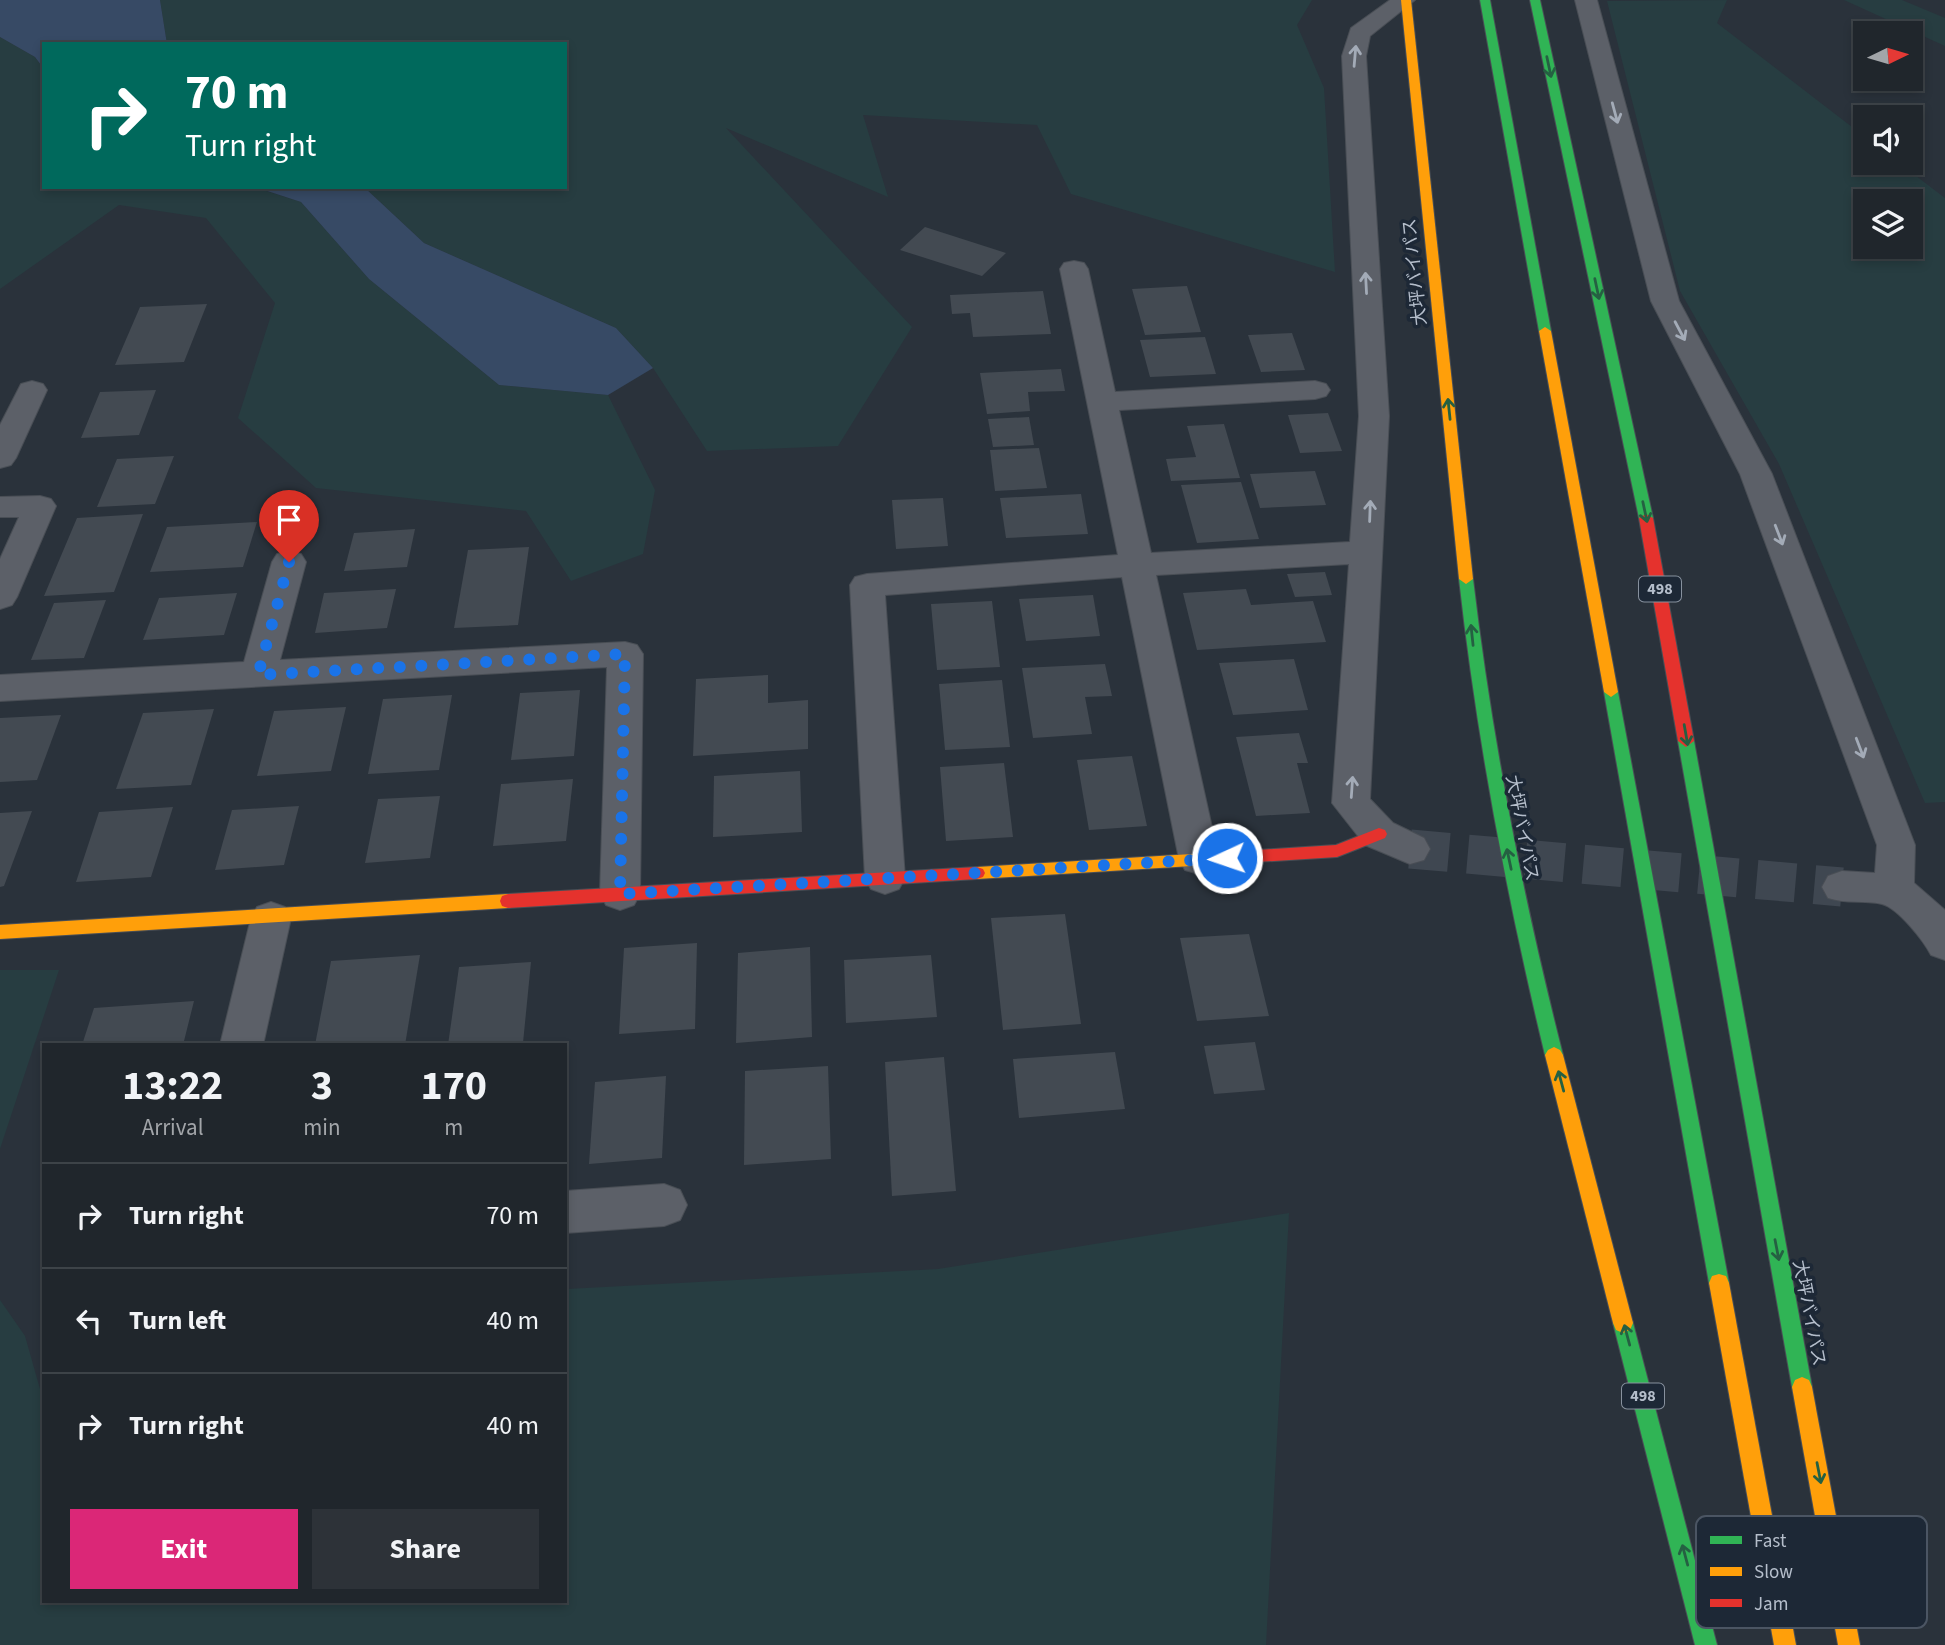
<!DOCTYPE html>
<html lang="en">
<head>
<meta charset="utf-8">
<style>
  body { margin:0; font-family:"Source Sans 3","Noto Sans JP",sans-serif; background:#2d3238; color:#f1f3f6; height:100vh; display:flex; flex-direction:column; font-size:26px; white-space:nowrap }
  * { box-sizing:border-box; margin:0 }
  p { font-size:23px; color:#a2a5a9 }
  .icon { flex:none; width:38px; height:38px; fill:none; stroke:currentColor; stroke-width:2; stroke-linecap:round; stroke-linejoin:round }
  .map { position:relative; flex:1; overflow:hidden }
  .sheet { position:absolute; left:42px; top:1043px; width:525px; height:560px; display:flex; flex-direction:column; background:#20262c; border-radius:0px; box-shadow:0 4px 10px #0003,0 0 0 2px #3d4348 }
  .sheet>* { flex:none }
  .banner { position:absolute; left:42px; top:42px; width:525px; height:147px; border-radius:0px; box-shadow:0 4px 10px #0003,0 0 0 2px #3d4348; background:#00695c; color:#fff; overflow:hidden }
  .needle { width:46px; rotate:85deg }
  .controls { position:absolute; left:1853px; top:21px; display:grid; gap:14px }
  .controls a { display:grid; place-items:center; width:70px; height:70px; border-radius:0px; background:#20262c; box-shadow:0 4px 10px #0003,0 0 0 2px #3d4348; font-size:35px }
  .pin { position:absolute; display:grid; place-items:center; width:60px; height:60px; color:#fff; margin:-72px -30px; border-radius:50% 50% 50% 0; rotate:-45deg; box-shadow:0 0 7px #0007 }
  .pin .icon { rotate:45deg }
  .me { position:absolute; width:77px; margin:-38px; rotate:267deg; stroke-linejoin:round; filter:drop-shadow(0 0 5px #0008) }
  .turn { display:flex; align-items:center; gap:24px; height:147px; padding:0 28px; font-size:32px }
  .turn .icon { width:91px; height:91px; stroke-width:2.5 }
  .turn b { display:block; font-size:49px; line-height:60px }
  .eta { display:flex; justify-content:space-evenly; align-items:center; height:119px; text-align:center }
  .eta b { font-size:42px; font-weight:700; line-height:49px }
  .button { display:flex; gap:14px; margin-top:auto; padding:14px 28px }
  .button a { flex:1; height:80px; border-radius:0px; background:#db2777; color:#fff; font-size:28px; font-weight:700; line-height:80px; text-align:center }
  .button a+a { background:#2d3238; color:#f1f3f6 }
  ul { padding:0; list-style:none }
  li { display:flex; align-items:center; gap:21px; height:105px; padding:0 28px; border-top:2px solid #3d4348 }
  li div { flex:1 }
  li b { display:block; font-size:26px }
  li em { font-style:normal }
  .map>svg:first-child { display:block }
  .green { fill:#273d41; fill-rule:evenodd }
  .water { fill:#374a65 }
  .building { fill:#434a52 }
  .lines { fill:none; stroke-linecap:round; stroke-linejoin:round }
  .street-tunnel { stroke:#3f4751; stroke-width:39; stroke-dasharray:39 19; stroke-linecap:butt }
  .street-casing { stroke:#494e55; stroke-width:2 }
  .fast-casing { stroke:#494e55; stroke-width:2 }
  .slow-casing { stroke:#494e55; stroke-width:2 }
  .jam-casing { stroke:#494e55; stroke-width:2 }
  .street { fill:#5c6068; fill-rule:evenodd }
  .fast { fill:#30b455; fill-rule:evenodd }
  .slow { fill:#ff9f0a; fill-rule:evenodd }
  .jam { fill:#e5322d; fill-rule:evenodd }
  .oneway { stroke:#a3abb7 }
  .oneway2 { stroke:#256042 }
  .route { stroke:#1a73e8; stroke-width:12; stroke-dasharray:0 21.6 }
  .labels { text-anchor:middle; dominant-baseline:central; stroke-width:7; stroke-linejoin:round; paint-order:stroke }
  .shield { fill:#1d2836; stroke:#87919e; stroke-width:2 }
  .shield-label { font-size:16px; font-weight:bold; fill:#b5becb }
  .street-label { font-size:18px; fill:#b5becb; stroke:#1d2836 }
  .key { fill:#1d2836; stroke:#4b5563; stroke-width:2 }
  .key-label { font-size:19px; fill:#b5becb }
</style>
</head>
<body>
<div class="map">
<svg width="1945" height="1645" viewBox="0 0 1945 1645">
  <rect width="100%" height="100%" fill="#2a323b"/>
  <!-- green -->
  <g class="green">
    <polygon points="160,0 1312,0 1297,25 1324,88 1335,272 1071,194 1037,125 863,115 888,197 726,128 912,327 838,446 707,451 653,368 616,328 424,243 364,187 565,187 565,44 167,44"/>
    <path d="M 1727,0 L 1717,23 L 1865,137 L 1866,163 L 1899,163 L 1945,198 L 1945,802 L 1925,803 L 1779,464 L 1680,291 L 1607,1 ZM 1911,201 L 1911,247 L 1866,247 L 1866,201 Z"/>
    <polygon points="1844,0 1902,0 1945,18 1945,46"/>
    <polygon points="0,37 35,57 44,69 44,187 254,187 301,202 369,279 499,385 608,395 655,490 643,554 571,581 526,511 316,488 238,418 275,303 206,218 119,205 0,289"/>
    <polygon points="0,970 59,970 0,1149"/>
    <polygon points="1289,1213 1266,1645 0,1645 0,1300 25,1336 44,1403 44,1601 565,1601 567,1289 938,1269"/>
  </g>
  <!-- water -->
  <g class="water">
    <polygon points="0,0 160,0 167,44 44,44 44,69 35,57 0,37"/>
    <polygon points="255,187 364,187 424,243 616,328 653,368 608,395 499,385 369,279 301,202"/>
  </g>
  <!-- building -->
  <g class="building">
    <polygon points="925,227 1006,253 982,276 900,250"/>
    <polygon points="1187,286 1201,332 1145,335 1132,289"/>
    <polygon points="1043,291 1051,334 973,337 970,313 952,314 950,295"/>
    <polygon points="207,304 184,362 115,365 140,307"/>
    <polygon points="1292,333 1305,370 1261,372 1248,335"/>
    <polygon points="1205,337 1216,374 1150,377 1140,340"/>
    <polygon points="1061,369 1065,391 1028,392 1030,411 987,414 980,373"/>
    <polygon points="156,390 139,435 81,438 100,392"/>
    <polygon points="1328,413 1342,451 1300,453 1288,415"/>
    <polygon points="1029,417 1034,445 993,447 988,419"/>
    <polygon points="1224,424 1240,478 1171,481 1166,459 1196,457 1187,426"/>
    <polygon points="1039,448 1047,488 995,491 990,450"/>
    <polygon points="174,456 155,504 97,507 117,459"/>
    <polygon points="1315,471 1326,505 1260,508 1250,474"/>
    <polygon points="1241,482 1259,539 1197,543 1181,485"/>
    <polygon points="1081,494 1088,534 1006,538 1000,498"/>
    <polygon points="943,498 948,546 896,549 892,500"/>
    <polygon points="143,514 114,592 44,596 77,518"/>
    <polygon points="257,522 243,567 150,572 167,527"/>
    <polygon points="415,529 407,567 344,571 354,533"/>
    <polygon points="529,547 518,625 454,628 468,550"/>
    <polygon points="1325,572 1332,595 1295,597 1287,574"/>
    <polygon points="396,589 387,628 315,633 324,593"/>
    <polygon points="1246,589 1251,605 1313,601 1326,642 1197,650 1183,593"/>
    <polygon points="237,593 224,635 143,640 159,598"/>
    <polygon points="1093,595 1100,636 1026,641 1019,599"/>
    <polygon points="106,600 84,658 31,660 54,603"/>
    <polygon points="992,601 1000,667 937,670 931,604"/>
    <polygon points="1294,659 1308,710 1233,715 1219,663"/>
    <polygon points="1105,664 1112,696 1085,697 1092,734 1033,738 1022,668"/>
    <polygon points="768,675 768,703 808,700 808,749 693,756 696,679"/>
    <polygon points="1002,680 1010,747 945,750 939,684"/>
    <polygon points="580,690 574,756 511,760 520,693"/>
    <polygon points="452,695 439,770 368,774 383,699"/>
    <polygon points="346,707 331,771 257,776 274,711"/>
    <polygon points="214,709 191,785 116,789 143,713"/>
    <polygon points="61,715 37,780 0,782 0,718"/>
    <polygon points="1299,733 1308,763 1297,763 1310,813 1256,816 1236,737"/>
    <polygon points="1132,756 1147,826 1089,830 1077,760"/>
    <polygon points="1004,763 1013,837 946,841 940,767"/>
    <polygon points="800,771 802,832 713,837 714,776"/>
    <polygon points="573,779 566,841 493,846 501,784"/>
    <polygon points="440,796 430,858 365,863 378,799"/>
    <polygon points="299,806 284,865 215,870 232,810"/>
    <polygon points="173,807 151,877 76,882 99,812"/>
    <polygon points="32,811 4,886 0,887 0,813"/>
    <polygon points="1065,914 1081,1024 1003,1030 991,918"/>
    <polygon points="1249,934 1269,1016 1197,1021 1180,938"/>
    <polygon points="697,943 695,1029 619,1034 624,948"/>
    <polygon points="810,947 812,1037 736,1043 738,953"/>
    <polygon points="420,955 405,1045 315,1045 331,961"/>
    <polygon points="931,955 937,1017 846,1023 844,960"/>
    <polygon points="531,962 523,1043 448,1045 459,967"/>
    <polygon points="194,1001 183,1045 82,1045 94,1008"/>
    <polygon points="1255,1042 1265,1090 1214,1094 1204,1046"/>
    <polygon points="1115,1052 1125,1109 1019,1118 1013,1059"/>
    <polygon points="944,1057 956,1191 892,1196 885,1062"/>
    <polygon points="828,1066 831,1159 744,1165 745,1071"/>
    <polygon points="666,1076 662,1158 589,1164 595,1082"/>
  </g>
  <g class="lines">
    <!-- street-tunnel -->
    <polyline class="street-tunnel" points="1410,849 1842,887"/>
    <!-- street casing -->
    <g class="street-casing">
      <g id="street">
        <polygon points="1390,0 1415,0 1370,36 1366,56 1389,416 1370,799 1393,823 1424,838 1430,849 1424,860 1410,864 1365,845 1332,803 1349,564 1156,575 1219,859 1213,870 1199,874 1185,870 1179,859 1122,577 885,595 905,878 899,889 885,894 871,889 865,878 850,585 855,577 867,574 1118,555 1060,269 1064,263 1074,261 1084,263 1088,269 1115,392 1315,381 1326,384 1330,390 1326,396 1315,399 1119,410 1151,553 1350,542 1359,416 1342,56 1351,28"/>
        <path d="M 1575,0 L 1597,0 L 1679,301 L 1772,474 L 1915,845 L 1914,883 L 1945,910 L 1945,960 L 1931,955 C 1924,941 1898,908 1882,904 C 1864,900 1846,904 1828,898 L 1822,887 L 1828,876 L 1842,871 L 1875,873 L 1877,845 L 1740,474 L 1651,301 Z"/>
        <polygon points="32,381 43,384 47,390 16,458 11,465 0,468 0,425 21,384"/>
        <polygon points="40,496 51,499 56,506 17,597 12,605 0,609 0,559 19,517 0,517 0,497"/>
        <polygon points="289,551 301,554 306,562 280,660 625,642 637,645 643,654 640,894 634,905 620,910 606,905 600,894 607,667 0,701 0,675 244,662 272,562 277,554"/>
        <polygon points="271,902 285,907 291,918 263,1045 220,1045 251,918 257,907"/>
        <polygon points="664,1184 680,1190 687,1205 680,1220 664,1226 565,1233 565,1191"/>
      </g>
    </g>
    <!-- fast casing -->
    <g class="fast-casing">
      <g id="fast">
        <polygon points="1480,0 1490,0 1551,331 1545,335 1539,331"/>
        <polygon points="1530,0 1540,0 1653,518 1646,522 1639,518"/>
        <path d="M 1466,574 L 1473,579 C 1492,740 1523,898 1563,1055 L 1560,1060 L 1554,1063 L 1548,1060 L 1545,1055 C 1507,898 1477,740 1459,579 Z"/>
        <polygon points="1611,687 1618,692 1729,1283 1726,1290 1719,1292 1712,1290 1709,1283 1604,692"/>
        <polygon points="1686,735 1694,741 1812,1387 1809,1394 1802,1397 1795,1394 1792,1387 1678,741"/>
        <polygon points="1623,1313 1630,1316 1633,1323 1717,1645 1695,1645 1613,1323 1616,1316"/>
      </g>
    </g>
    <!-- slow casing -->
    <g class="slow-casing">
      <g id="slow">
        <polygon points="1401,0 1411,0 1473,579 1466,584 1459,579"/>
        <polygon points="1545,327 1551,331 1618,692 1611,697 1604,692 1539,331"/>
        <polygon points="1241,851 1247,853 1249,857 1247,861 1241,863 977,879 971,877 969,873 971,869 977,867"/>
        <polygon points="508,894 514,896 516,901 514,906 508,908 0,939 0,925"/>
        <polygon points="1554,1047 1560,1050 1563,1055 1633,1323 1630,1330 1623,1333 1616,1330 1613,1323 1545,1055 1548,1050"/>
        <polygon points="1719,1274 1726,1276 1729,1283 1796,1645 1774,1645 1709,1283 1712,1276"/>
        <polygon points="1802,1377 1809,1380 1812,1387 1860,1645 1838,1645 1792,1387 1795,1380"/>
      </g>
    </g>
    <!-- jam casing -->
    <g class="jam-casing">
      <g id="jam">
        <polygon points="1646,514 1653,518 1694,741 1686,747 1678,741 1639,518"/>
        <polygon points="1379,828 1385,830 1387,834 1385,838 1337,857 1241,863 1235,861 1233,857 1235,853 1241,851 1336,845"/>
        <polygon points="977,867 983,869 985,873 983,877 977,879 508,908 502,906 500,901 502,896 508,894"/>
      </g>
    </g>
    <!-- street -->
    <use href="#street" class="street"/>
    <!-- fast -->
    <use href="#fast" class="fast"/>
    <!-- slow -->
    <use href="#slow" class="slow"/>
    <!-- jam -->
    <use href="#jam" class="jam"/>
  </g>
  <!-- one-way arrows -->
  <defs><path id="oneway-shaft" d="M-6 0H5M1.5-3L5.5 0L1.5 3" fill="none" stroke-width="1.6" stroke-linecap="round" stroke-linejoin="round" transform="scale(1.75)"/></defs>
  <g class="oneway">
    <use href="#oneway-shaft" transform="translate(1355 56) rotate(-85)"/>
    <use href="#oneway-shaft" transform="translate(1615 113) rotate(75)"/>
    <use href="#oneway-shaft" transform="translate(1366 283) rotate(-93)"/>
    <use href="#oneway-shaft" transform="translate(1680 331) rotate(62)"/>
    <use href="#oneway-shaft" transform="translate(1370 511) rotate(-88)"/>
    <use href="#oneway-shaft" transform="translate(1779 535) rotate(69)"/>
    <use href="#oneway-shaft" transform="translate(1860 748) rotate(69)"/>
    <use href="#oneway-shaft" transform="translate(1352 787) rotate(-86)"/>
  </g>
  <g class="oneway2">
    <use href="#oneway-shaft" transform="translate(1549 67) rotate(78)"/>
    <use href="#oneway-shaft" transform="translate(1597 289) rotate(78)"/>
    <use href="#oneway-shaft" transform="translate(1449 409) rotate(-96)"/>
    <use href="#oneway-shaft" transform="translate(1645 512) rotate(78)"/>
    <use href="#oneway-shaft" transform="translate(1472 635) rotate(-96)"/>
    <use href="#oneway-shaft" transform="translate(1686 735) rotate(80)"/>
    <use href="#oneway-shaft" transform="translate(1509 859) rotate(-102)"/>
    <use href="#oneway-shaft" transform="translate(1561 1081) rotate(-105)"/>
    <use href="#oneway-shaft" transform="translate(1777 1250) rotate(79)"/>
    <use href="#oneway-shaft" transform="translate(1627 1335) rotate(-105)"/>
    <use href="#oneway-shaft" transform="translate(1819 1473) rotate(79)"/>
    <use href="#oneway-shaft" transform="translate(1685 1555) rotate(-105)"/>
  </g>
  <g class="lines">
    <!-- route -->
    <polyline class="route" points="289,562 258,675 625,654 620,894 1227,858"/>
  </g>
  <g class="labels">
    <!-- shield labels -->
    <g class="shield">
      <rect x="1639" y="576.5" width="42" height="25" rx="5"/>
      <rect x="1622" y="1383.5" width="42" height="25" rx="5"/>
    </g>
    <g class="shield-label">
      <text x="1660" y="589">498</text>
      <text x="1643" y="1396">498</text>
    </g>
    <!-- street labels -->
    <g class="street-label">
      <text transform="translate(1415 272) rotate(-96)">大坪バイパス</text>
      <text transform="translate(1522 828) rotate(79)">大坪バイパス</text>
      <text transform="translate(1809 1313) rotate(79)">大坪バイパス</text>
    </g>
  </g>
  <!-- legend -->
  <rect x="1696" y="1516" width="231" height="112" rx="10" class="key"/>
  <rect x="1710" y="1536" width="32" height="8" fill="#30b455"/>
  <rect x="1710" y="1567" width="32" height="9" fill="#ff9f0a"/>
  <rect x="1710" y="1599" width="32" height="8" fill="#e5322d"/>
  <g class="key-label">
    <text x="1754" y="1547">Fast</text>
    <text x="1754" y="1578">Slow</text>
    <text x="1754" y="1610">Jam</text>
  </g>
</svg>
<div class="controls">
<a><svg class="needle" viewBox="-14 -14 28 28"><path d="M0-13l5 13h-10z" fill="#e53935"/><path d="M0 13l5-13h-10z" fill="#a2a5a9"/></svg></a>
<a><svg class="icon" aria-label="sound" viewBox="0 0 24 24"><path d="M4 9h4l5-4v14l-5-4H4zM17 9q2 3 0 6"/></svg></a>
<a><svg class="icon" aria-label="layers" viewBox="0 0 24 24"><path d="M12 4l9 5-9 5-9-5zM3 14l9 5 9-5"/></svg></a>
</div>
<div class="pin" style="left:289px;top:562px;background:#d93025"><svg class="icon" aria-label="arrive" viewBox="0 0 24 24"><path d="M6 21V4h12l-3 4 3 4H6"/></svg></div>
<svg class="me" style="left:1227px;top:858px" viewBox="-20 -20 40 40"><circle r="17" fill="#1a73e8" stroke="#fff" stroke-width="3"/><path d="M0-11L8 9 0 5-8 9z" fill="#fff"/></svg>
<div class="banner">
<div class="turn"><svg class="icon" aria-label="right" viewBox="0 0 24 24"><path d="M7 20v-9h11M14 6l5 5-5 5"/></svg><div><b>70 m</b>Turn right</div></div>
</div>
<section class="sheet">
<div class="eta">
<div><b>13:22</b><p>Arrival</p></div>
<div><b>3</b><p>min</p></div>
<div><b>170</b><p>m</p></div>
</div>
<ul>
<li><svg class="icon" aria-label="right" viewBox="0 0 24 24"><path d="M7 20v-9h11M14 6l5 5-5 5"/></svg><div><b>Turn right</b></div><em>70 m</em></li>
<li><svg class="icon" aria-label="left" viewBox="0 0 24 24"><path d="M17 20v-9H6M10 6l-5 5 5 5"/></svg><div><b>Turn left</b></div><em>40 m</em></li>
<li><svg class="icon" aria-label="right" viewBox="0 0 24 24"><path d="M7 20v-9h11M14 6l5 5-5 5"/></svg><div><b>Turn right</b></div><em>40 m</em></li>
</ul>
<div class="button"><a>Exit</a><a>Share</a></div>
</section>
</div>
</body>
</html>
